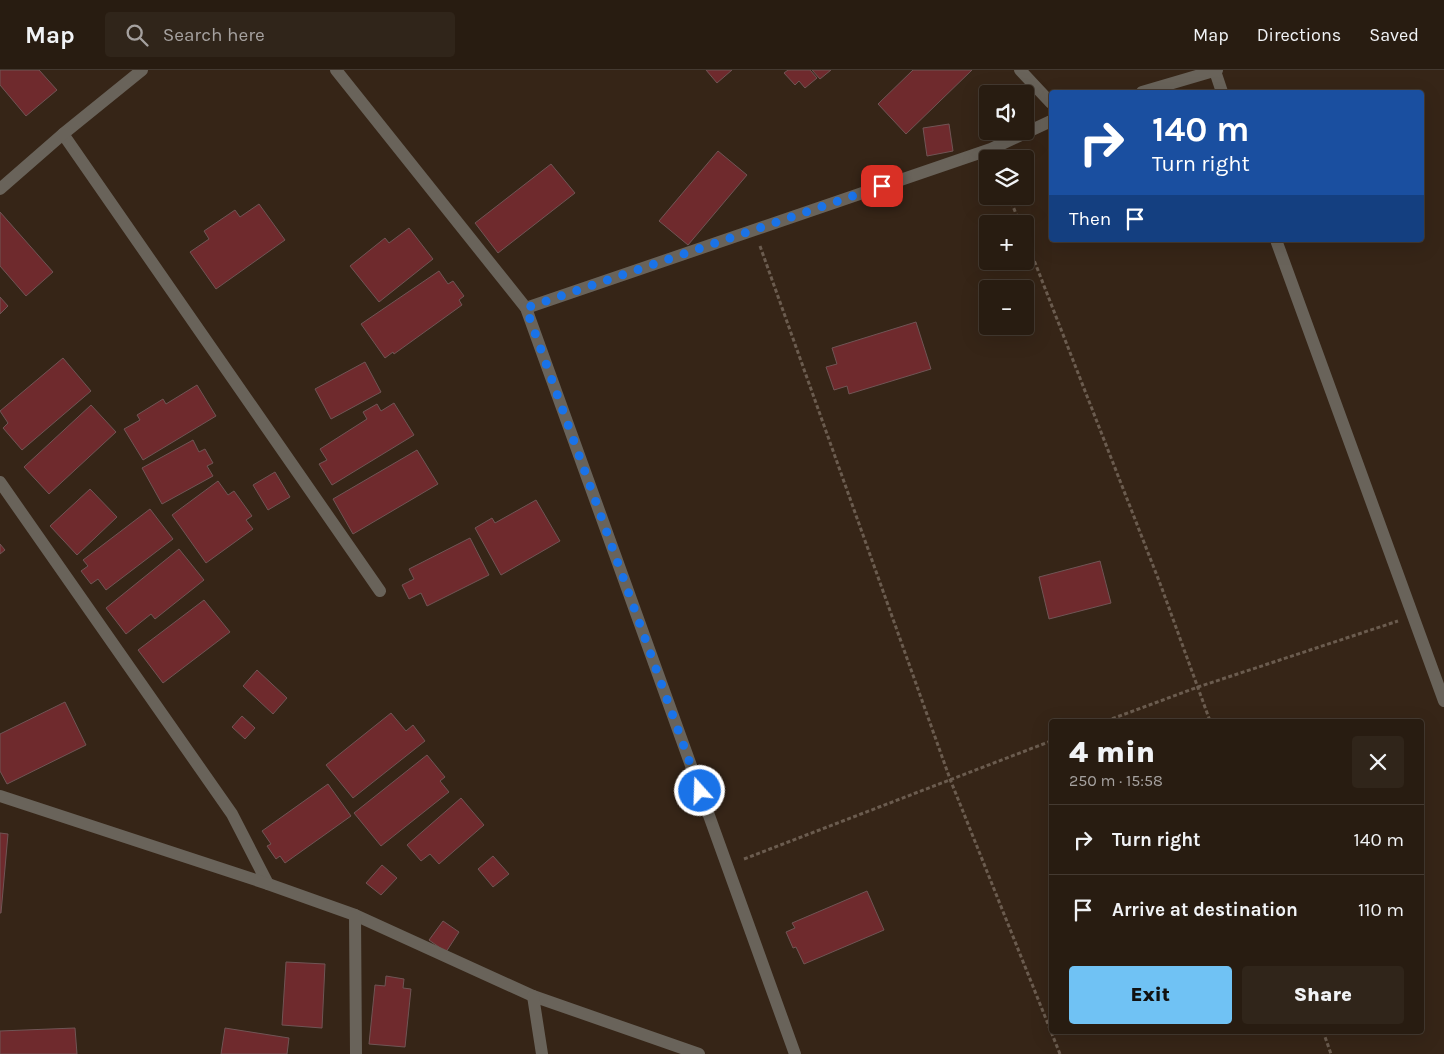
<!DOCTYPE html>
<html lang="en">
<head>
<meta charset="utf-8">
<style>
  body { margin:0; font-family:Karla,sans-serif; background:#30251a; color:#f1f3f6; height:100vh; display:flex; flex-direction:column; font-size:19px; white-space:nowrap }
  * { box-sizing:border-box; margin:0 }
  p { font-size:16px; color:#a5a19f }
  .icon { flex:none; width:28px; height:28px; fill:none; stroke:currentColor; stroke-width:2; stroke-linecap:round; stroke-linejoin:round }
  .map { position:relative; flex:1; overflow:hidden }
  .drawer { position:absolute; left:1049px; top:649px; width:375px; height:315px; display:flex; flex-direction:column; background:#281c11; border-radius:5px; box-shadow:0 5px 20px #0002,0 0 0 1px #443a31 }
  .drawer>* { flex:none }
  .guide { position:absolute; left:1049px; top:20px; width:375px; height:152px; border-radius:5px; box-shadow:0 5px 20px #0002,0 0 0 1px #443a31; background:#1a4fa0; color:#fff; overflow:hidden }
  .buttons { position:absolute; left:979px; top:15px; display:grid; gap:10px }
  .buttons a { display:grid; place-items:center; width:55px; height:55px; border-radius:5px; background:#281c11; box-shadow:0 5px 20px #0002,0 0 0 1px #443a31; font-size:25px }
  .pin { position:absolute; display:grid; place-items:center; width:42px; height:42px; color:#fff; margin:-21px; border-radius:10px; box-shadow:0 2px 8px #0006 }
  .me { position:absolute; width:55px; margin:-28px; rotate:340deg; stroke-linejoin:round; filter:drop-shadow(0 0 4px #0008) }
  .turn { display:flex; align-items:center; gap:18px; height:105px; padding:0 20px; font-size:22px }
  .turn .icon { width:65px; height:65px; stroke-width:2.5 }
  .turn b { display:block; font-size:35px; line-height:42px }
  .then { display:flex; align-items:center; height:48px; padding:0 20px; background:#0003; gap:10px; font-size:19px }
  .round { display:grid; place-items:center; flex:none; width:52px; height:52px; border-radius:5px; background:#30251a }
  .summary { display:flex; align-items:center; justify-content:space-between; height:85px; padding:0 20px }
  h1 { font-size:30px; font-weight:800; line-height:38px }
  .cta { display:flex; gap:10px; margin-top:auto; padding:10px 20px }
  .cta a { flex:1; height:58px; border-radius:5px; background:#70c2f4; color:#111; font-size:20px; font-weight:800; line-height:58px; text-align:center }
  .cta a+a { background:#30251a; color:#f1f3f6 }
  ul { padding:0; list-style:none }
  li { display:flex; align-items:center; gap:15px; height:70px; padding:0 20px; border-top:1px solid #443a31 }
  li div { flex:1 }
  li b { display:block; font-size:19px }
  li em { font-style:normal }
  header { display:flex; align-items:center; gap:30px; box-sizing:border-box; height:70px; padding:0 25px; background:#281c11; border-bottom:1px solid #443a31 }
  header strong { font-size:24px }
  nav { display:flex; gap:28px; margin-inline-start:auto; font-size:18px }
  .search { width:350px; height:45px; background:#30251a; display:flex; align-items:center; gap:12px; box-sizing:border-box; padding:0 18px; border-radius:5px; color:#a5a19f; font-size:19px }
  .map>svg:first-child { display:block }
  .building { fill:#6f2a2d; stroke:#705555 }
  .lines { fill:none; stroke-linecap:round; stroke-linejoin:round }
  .path { stroke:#6b5c4f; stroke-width:3; stroke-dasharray:4 2.5; stroke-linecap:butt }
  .street { stroke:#69635a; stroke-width:12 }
  .route { stroke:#1a73e8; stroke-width:9; stroke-dasharray:0 16.2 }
</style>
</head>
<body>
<header>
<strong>Map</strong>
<div class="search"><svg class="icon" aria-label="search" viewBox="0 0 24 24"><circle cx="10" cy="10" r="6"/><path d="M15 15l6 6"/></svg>Search here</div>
<nav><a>Map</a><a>Directions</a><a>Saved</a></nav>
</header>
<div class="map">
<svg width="1444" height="984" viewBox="0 0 1444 984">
  <rect width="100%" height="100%" fill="#362517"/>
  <!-- building -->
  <g class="building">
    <polygon points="0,0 39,0 57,20 26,46 0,15"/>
    <polygon points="706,0 732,0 717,13"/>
    <polygon points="788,0 810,0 817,8 805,18 799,11 795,15 784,3"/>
    <polygon points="812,0 831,0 820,9"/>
    <polygon points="913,0 972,0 906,64 878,34"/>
    <polygon points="949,54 953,81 927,86 923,58"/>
    <polygon points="718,81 747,105 688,175 659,151"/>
    <polygon points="551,94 575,123 498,183 475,153"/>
    <polygon points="259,134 285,170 216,219 190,182 209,169 204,161 235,140 240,147"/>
    <polygon points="0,142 53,202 26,226 0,196"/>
    <polygon points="409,158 433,189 379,232 350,196 385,168 389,173"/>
    <polygon points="439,201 448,214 453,211 464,226 459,230 462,235 394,284 393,282 385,288 361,254"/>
    <polygon points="0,227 8,236 0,244"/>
    <polygon points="916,252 931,299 849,324 847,316 834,320 826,297 837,294 832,278"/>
    <polygon points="63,288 91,321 22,380 3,358 8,353 0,341"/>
    <polygon points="365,292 381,322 331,349 315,319"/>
    <polygon points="197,315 216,346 143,390 124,359 140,350 137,345 163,329 166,334"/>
    <polygon points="394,333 414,365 332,415 319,394 327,390 320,379 367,349 363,342 377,334 381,341"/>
    <polygon points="91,335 116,362 49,424 24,397"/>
    <polygon points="193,370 199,382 205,379 213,393 207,396 213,406 162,434 142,398"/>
    <polygon points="417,380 438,414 353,464 333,429"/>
    <polygon points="275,402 290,427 268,440 253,415"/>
    <polygon points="218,411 228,425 234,421 252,446 246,450 253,459 206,493 172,445"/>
    <polygon points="90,419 117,447 77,485 50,456"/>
    <polygon points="536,430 560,471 501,505 475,458 492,448 495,453"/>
    <polygon points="150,439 173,469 106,520 98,509 91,514 81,501 88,496 83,490"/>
    <polygon points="470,468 489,505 427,536 421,523 409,529 402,515 414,509 409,499"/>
    <polygon points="0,474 5,480 0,484"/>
    <polygon points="179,479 204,510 155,549 151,544 126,564 106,538"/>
    <polygon points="1100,491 1111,533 1049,549 1039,507"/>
    <polygon points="204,530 230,562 163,613 138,580"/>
    <polygon points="257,600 287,628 273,644 243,616"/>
    <polygon points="65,632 86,675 7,714 0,701 0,664"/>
    <polygon points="391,643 406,661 413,655 425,671 353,728 326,695"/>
    <polygon points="242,646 255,658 245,669 232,657"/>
    <polygon points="427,685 445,707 440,711 449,722 381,776 354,743"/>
    <polygon points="328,714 351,746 285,793 280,786 276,789 267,776 271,774 262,761"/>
    <polygon points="461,728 484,755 439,794 430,784 421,791 407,775"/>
    <polygon points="0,763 8,764 1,843 0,843"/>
    <polygon points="493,786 509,804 493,817 478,799"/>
    <polygon points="382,795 397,808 381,825 366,813"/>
    <polygon points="867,821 884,860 804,894 796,877 793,878 786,862 795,858 792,853"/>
    <polygon points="443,851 459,862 446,882 429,870"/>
    <polygon points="286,892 325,894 322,958 282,955"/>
    <polygon points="386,906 404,909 403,918 411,919 405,977 369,974 375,915 385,916"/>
    <polygon points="75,958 77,984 0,984 0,961"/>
    <polygon points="225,958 289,968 287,984 221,984"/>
  </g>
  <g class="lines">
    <!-- path -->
    <g class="path">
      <polyline points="1009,126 1020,154"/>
      <polyline points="1025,167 1161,516 1210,651"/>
      <polyline points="760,176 950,709 1060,984"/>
      <polyline points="1106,651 1198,617 1398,551"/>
      <polyline points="744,789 1051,671"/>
      <polyline points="1323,961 1331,984"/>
    </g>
    <!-- street -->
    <g class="street">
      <polyline points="336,0 526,238 795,984"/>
      <polyline points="1020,0 1051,33"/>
      <polyline points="1215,1 1222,22"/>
      <polyline points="1142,22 1217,0"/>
      <polyline points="63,64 380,521"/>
      <polyline points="0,119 63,64 142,0"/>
      <polyline points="1276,170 1444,631"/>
      <polyline points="526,238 991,79 1051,51"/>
      <polyline points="0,412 232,744 268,814"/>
      <polyline points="0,726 268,814 355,845 533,926 699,984"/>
      <polyline points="355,845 356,984"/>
      <polyline points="533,926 542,984"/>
    </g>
  </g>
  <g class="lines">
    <!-- route -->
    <polyline class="route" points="700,721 526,238 882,116"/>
  </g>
</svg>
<div class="buttons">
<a><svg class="icon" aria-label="sound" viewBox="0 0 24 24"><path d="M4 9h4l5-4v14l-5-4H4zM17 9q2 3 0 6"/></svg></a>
<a><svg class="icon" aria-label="layers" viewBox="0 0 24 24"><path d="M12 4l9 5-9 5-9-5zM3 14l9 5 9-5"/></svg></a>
<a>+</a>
<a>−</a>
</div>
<div class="pin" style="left:882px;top:116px;background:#d93025"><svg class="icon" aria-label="arrive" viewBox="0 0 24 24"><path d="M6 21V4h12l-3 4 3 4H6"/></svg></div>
<svg class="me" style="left:700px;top:721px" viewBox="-20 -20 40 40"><circle r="17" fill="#1a73e8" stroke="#fff" stroke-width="3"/><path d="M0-11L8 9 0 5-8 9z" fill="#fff"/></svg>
<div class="guide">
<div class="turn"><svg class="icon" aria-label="right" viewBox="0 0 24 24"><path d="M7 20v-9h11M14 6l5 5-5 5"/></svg><div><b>140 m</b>Turn right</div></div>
<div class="then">Then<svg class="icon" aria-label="arrive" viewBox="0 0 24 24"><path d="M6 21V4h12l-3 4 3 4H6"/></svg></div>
</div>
<section class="drawer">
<div class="summary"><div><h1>4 min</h1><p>250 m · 15:58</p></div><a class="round"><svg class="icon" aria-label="close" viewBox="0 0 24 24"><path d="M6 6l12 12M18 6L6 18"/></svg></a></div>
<ul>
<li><svg class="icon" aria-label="right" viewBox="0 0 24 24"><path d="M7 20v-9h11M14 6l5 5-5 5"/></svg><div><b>Turn right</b></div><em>140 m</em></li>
<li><svg class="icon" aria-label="arrive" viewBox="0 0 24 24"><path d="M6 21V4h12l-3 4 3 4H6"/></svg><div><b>Arrive at destination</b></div><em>110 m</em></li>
</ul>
<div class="cta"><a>Exit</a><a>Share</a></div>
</section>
</div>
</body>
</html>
